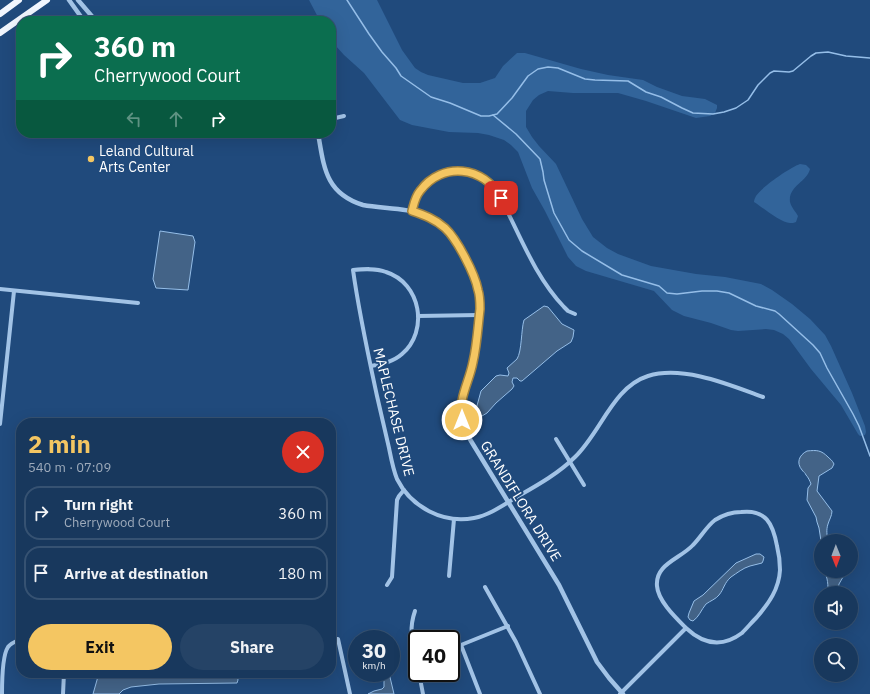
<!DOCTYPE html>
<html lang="en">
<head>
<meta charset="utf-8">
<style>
  body { margin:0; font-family:"IBM Plex Sans",sans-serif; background:#254366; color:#f1f3f6; height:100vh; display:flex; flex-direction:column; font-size:15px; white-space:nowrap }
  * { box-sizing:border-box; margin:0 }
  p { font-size:13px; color:#9facbc }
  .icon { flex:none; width:22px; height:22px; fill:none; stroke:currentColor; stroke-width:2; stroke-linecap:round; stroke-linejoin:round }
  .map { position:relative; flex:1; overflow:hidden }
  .side { position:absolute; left:16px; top:418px; width:320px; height:260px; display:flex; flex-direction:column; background:#18385d; border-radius:16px; box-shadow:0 4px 16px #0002,0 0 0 1px #365272 }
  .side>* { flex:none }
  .banner { position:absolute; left:16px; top:16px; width:320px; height:122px; border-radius:16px; box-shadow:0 4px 16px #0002,0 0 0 1px #365272; background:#0b6e4f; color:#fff; overflow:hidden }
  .needle { width:26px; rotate:179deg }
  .buttons { position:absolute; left:814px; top:534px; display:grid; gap:8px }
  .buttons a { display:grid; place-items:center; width:44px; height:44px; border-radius:50%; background:#18385d; box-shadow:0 4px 16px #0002,0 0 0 1px #365272; font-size:20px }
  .speed { position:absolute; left:348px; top:630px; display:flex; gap:8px; font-size:20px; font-weight:700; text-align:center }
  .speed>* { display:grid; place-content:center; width:52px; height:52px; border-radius:50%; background:#18385d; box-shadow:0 4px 16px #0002,0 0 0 1px #365272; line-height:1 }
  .speed small { font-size:10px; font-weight:400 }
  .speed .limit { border:2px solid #111; border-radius:6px; background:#fff; color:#111 }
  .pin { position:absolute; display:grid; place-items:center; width:34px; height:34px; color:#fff; margin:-17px; border-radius:8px; box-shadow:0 2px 6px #0006 }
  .me { position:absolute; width:44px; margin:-22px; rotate:0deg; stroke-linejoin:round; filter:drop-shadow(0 0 3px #0008) }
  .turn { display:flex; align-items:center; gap:14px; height:84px; padding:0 12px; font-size:18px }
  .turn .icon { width:52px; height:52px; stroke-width:2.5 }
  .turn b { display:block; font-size:28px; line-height:34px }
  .lanes { display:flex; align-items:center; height:38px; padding:0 12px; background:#0003; justify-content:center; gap:20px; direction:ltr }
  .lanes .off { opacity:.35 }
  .round { display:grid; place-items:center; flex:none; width:42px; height:42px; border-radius:21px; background:#254366 }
  .headline { display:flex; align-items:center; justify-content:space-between; height:68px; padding:0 12px }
  h1 { font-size:24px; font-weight:700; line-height:30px; color:#f4c662 }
  .action { display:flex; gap:8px; margin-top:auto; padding:8px 12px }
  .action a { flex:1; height:46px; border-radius:24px; background:#f4c662; color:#111; font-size:16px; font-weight:700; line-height:46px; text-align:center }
  .action a+a { background:#254366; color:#f1f3f6 }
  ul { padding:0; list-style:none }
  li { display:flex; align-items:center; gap:12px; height:54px; margin:0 8px 6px; padding:0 4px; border:2px solid #365272; border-radius:16px }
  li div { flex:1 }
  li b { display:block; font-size:15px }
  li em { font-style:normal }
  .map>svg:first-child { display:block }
  .green { fill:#32649a }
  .water { fill:#436387; stroke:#95bee8 }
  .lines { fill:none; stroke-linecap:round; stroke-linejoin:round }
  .stream { stroke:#95bee8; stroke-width:1.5 }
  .minor { stroke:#a2c3e6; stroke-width:4 }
  .tertiary { stroke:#a2c3e6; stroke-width:4.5 }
  .trunk { stroke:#f1f6fe; stroke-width:6 }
  .route-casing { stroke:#9f8140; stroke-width:10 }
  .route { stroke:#f4c662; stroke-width:7 }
  .poi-dot { fill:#f4c662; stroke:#204a7c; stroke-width:1.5 }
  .labels { text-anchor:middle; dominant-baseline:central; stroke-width:4; stroke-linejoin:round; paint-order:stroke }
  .poi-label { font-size:14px; fill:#fff; stroke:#204a7c; text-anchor:start }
  .street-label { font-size:14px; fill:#fff; stroke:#204a7c }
</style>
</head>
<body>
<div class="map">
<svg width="870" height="694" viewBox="0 0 870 694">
  <rect width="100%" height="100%" fill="#204a7c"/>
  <!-- green -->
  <g class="green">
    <polygon points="309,0 377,0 402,50 415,68 421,72 428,75 463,83 480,83 495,78 503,66 517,53 525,53 581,69 608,75 643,80 657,87 682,96 705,99 717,105 717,108 715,113 710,116 696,118 646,101 618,93 573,93 548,91 539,95 533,100 526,111 526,127 532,137 539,146 556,164 582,219 593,237 607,248 618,254 651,266 696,274 725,277 761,284 772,290 792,304 810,319 825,335 831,346 852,393 865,426 866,432 865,435 860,436 858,434 841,405 811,369 789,339 783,334 774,330 766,329 738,331 731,330 711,323 684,316 672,310 654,291 586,271 576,266 568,257 545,211 532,188 518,152 511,145 504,140 489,135 478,133 449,132 412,125 400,120 364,73 344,55 335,45 331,39 331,21 320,21"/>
    <path d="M 800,164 L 806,165 L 810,169 C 807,182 788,186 790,202 C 791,207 796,212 798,216 L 796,222 C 794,223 792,223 790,223 C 781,223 762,207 754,202 C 754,200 755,198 756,196 C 762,187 789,168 800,164 Z"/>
  </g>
  <!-- water -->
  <g class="water">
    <polygon points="160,231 193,236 195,242 188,290 156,288 153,279"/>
    <path d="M 544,306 L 548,307 L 562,324 L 574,330 L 573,337 L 571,342 L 557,351 L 522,381 L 520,381 L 517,378 L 513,378 L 512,382 L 514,386 L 512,389 L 496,403 L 487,413 L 482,416 L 477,418 L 475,417 L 475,413 L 481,391 L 496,376 L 500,375 L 508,376 L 509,373 L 507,368 C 510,365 514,362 517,359 C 522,351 521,330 524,320 Z"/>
    <path d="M 807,451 C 817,450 821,450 828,457 C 831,460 832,460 834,464 L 832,468 L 819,476 L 817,491 L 832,511 C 832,516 829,520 828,524 C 826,530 827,535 828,541 L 821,541 L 819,528 L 817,522 L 816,517 L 807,500 L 808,488 L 811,484 C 810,481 808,477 806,475 C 804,471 805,474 802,470 C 796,463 799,455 807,451 Z"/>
    <path d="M 756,554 L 760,554 L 764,557 L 763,561 L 762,563 C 758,564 754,565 750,566 C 743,568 737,573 731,577 C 724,583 724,589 719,595 C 716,599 710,601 706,604 C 701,610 699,617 693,621 L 690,620 L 688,617 L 689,613 L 694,601 L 703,595 L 736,563 Z"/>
    <path d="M 824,571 L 842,571 L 843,577 L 839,584 L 837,593 L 828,593 C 828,585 828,578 824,571 Z"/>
    <polygon points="99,673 237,673 238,680 237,683 159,684 131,687 123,690 119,694 93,694"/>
    <polygon points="384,673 389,673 394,694 368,694 374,691 382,689 384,687"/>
  </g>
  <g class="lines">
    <!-- stream -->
    <g class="stream">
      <polyline points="347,0 369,34 382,52 396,68 401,76 431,97 450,103 481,116 489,116 497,114 512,98 528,76 538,69 548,67 558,68 585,79 595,80 628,81 646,92 661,97 682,108 693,113 713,114 724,112 736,108 748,100 758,85 770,73 774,71 789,72 793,71 811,56 816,53 828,52 846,56 870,58"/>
      <polyline points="493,115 516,134 540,159 543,172 544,180 554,213 569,240 582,251 622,275 659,286 667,293 677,294 702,291 717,291 729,293 756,306 775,311 779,314 813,345 820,353 827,368 853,414 859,426 870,456"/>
    </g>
    <!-- minor -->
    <g class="minor">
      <polyline points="331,119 344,116"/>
      <path d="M 412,211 C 414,204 415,197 420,191 C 440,163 478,166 498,193 C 519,232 533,274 564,307 L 568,311 L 575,314"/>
      <polyline points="0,289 138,303"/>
      <polyline points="418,316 479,315"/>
      <path d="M 371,366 C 382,364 393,362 402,354 C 429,331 421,283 386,272 C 376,268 364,269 353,270 C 359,313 368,354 377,396 C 381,413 385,431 389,448 C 391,458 393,469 397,479 C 411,507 443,524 474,518 C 489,515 502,506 515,498 C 536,486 558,474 575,457 C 601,432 613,387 648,376 C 683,365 730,385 763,397"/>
      <polyline points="0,424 14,291"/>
      <polyline points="556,439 584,485"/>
      <polyline points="449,576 454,519"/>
      <polyline points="387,585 392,577 397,500 399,496 404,490"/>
      <polyline points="485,587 516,642 540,694"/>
      <path d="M 415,611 C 408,631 413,644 417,664"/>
      <polyline points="331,639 338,639 350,694"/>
      <polyline points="461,645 480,694"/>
      <polyline points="451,649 508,626"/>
      <polyline points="419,673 423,694"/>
      <path d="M 2,694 C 2,683 2,656 8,647 C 11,643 16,641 21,639"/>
      <polyline points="63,694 64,673"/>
      <path d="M 620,694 L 686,628 C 703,644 722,648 742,633 C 747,628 752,622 757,617 C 769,603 779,589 780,570 C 780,562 779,554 777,546 C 773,524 766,509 741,512 C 731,512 723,515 715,520 C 706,527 701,537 693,545 C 680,559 655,564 657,586 C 658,601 676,618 686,628"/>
    </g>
    <!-- tertiary -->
    <g class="tertiary">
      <polyline points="69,0 84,21"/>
      <polyline points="78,0 96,21"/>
      <path d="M 318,133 C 324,167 325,193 363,205 C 384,209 408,207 428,217 C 446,225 456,240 464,257 C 469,267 475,277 478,288 C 481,302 479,316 477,330 C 476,340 476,350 474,360 C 467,394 450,407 471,441 L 559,585 L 597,662 L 609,678 L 623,694"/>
    </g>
    <!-- trunk -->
    <g class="trunk">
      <polyline points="0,14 19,0"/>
      <polyline points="0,33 47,0"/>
    </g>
  </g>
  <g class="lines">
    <!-- route casing -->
    <g class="route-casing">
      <path id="route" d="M 462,420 C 458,398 469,383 473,362 C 477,345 478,326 480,309 C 480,303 480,296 478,290 C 475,274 457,239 445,228 C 435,219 424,215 412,211 C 414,204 415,197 420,191 C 442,161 484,166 501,198"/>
    </g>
    <!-- route -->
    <use href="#route" class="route"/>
  </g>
  <!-- markers -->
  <circle class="poi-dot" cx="91" cy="159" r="4"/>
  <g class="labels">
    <!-- poi labels -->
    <g class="poi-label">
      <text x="99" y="151">Leland Cultural<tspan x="99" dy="16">Arts Center</tspan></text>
    </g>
    <!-- street labels -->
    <g class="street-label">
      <text transform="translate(394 412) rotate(76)">MAPLECHASE DRIVE</text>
      <text transform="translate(521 501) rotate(58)">GRANDIFLORA DRIVE</text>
    </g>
  </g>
</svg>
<div class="buttons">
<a><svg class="needle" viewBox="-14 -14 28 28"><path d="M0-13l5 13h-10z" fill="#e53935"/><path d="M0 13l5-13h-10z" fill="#9facbc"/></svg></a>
<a><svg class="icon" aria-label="sound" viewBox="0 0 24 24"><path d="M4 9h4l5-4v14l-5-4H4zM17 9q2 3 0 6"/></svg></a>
<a><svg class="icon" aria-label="search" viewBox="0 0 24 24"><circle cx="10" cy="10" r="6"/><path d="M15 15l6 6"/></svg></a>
</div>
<div class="speed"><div>30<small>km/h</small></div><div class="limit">40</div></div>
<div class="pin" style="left:501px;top:198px;background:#d93025"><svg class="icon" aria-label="arrive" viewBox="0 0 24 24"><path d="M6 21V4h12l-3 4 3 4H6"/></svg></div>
<svg class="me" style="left:462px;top:420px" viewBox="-20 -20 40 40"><circle r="17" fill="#f4c662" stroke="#fff" stroke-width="3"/><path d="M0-11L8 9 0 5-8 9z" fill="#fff"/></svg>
<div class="banner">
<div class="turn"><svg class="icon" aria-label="right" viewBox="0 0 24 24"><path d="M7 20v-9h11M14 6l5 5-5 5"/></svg><div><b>360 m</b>Cherrywood Court</div></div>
<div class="lanes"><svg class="icon off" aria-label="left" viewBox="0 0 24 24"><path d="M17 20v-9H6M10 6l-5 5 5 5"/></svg><svg class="icon off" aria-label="ahead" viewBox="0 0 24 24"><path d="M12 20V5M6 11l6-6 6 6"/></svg><svg class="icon" aria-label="right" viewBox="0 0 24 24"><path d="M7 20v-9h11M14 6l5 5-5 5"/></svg></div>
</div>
<section class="side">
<div class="headline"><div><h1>2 min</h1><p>540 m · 07:09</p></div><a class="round" style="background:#d93025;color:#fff"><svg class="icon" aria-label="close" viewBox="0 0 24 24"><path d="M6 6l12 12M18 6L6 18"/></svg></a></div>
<ul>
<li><svg class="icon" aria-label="right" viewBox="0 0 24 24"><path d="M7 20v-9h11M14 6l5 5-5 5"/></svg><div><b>Turn right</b><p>Cherrywood Court</p></div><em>360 m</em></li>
<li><svg class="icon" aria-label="arrive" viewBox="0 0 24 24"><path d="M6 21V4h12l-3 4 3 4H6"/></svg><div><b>Arrive at destination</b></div><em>180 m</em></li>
</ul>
<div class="action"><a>Exit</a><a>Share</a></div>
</section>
</div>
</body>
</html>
